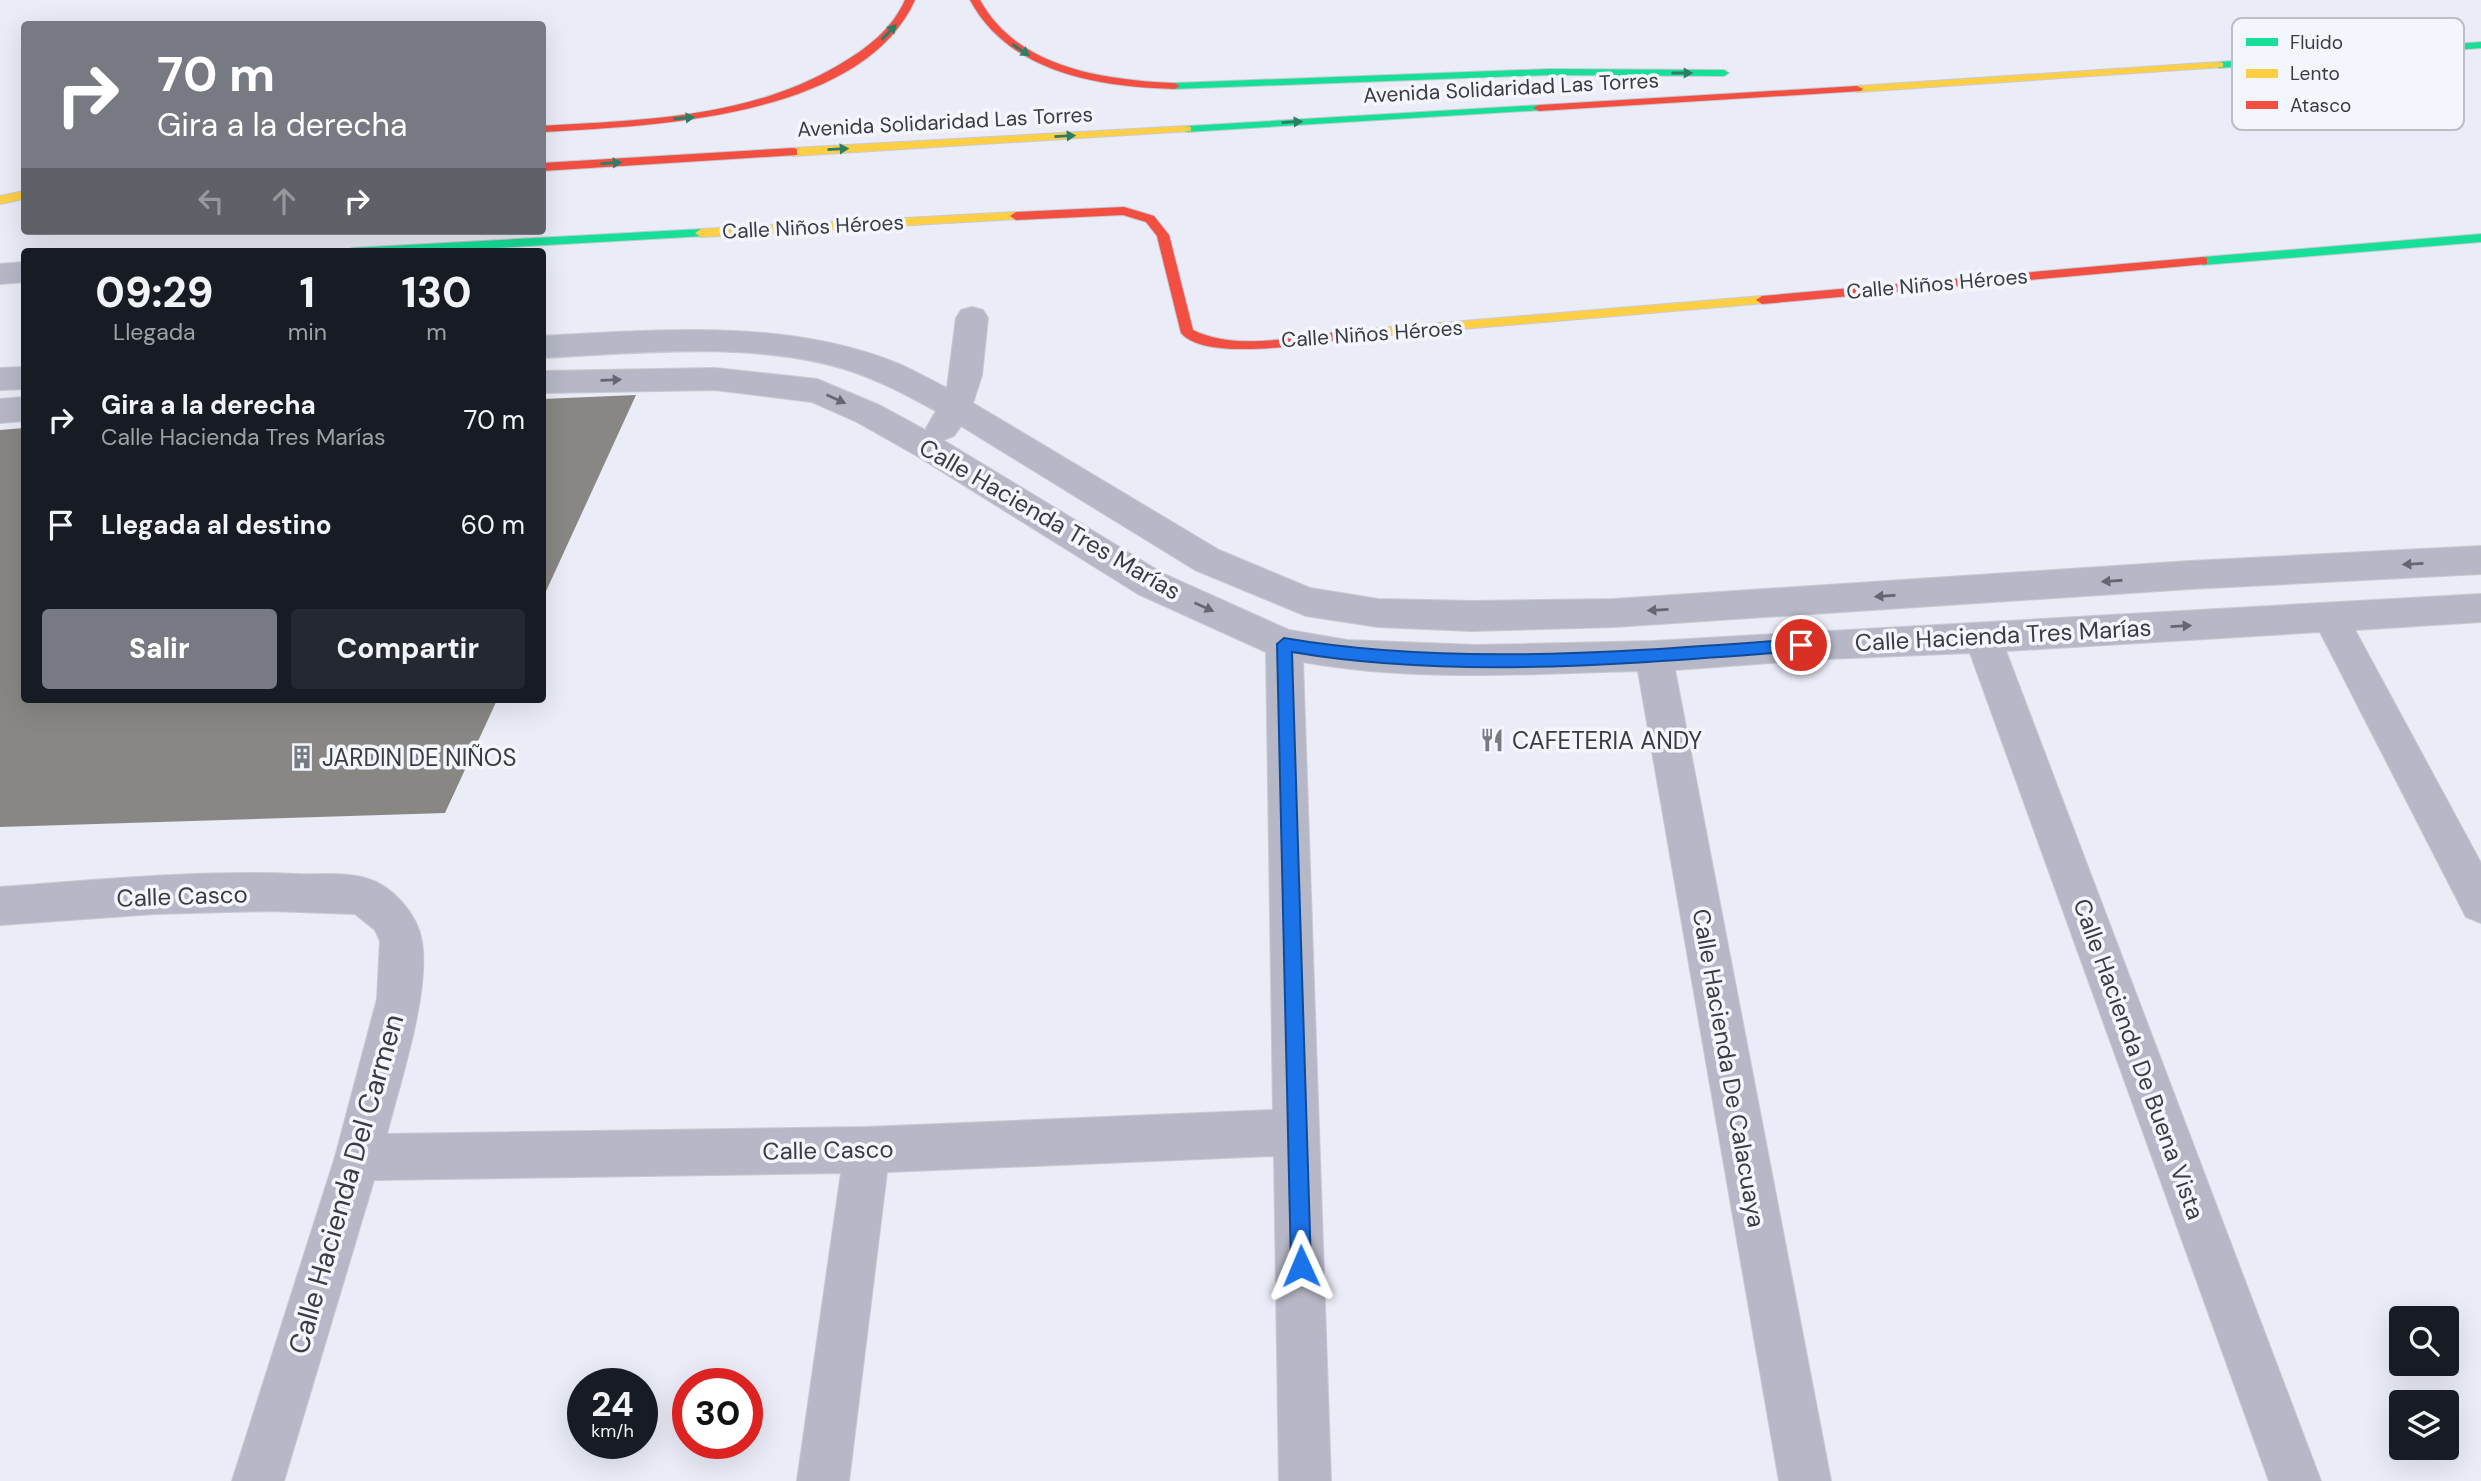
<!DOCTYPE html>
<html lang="es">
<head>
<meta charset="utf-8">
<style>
  body { margin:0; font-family:"DM Sans",sans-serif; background:#242831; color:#f1f3f6; height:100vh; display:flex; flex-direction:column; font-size:26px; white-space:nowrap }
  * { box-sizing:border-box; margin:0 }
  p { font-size:23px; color:#9ea1a6 }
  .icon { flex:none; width:38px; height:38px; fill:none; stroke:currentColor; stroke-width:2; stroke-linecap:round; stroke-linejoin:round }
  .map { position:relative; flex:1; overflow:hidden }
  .sheet { position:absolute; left:21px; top:248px; width:525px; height:455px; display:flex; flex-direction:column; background:#171b24; border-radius:7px; box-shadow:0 7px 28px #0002 }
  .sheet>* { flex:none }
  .top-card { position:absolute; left:21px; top:21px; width:525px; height:214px; border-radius:7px; box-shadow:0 7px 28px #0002; background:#787a83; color:#fff; overflow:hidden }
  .controls { position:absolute; left:2389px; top:1306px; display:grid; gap:14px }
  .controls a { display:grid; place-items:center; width:70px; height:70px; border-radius:7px; background:#171b24; box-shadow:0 7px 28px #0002; font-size:35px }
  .speed { position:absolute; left:567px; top:1368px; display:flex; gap:14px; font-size:35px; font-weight:700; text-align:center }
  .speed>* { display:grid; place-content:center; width:91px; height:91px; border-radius:50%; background:#171b24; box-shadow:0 7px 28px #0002; line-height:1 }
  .speed small { font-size:18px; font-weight:400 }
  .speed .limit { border:10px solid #d22; background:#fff; color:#111 }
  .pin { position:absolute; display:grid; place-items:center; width:60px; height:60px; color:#fff; margin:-30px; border:4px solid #fff; border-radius:50%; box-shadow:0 2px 7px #0007 }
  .me { position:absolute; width:77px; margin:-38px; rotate:359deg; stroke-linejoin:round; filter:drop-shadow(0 0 5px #0008) }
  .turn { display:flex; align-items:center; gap:24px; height:147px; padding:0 21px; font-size:32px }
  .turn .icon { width:91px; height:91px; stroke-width:2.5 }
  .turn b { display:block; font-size:49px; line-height:60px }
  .lanes { display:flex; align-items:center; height:66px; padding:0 21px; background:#0003; justify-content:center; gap:35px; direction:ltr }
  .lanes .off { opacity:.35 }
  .eta { display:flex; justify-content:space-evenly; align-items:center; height:119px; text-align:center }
  .eta b { font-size:42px; font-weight:800; line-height:49px }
  .button { display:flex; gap:14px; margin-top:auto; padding:14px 21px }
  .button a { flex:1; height:80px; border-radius:7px; background:#787a83; color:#fff; font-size:28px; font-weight:800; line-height:80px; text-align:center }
  .button a+a { background:#242831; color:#f1f3f6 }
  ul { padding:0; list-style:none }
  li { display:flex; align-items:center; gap:21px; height:105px; padding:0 21px }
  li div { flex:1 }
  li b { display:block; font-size:26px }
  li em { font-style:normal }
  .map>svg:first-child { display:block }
  .building { fill:#898784 }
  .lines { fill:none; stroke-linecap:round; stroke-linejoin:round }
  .street-casing { stroke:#c8cad2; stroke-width:2 }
  .fast-casing { stroke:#c8cad2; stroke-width:2 }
  .slow-casing { stroke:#c8cad2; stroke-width:2 }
  .jam-casing { stroke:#c8cad2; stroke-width:2 }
  .street { fill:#b6b8c7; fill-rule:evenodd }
  .fast { fill:#16e098; fill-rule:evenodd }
  .slow { fill:#ffcf43; fill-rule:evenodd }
  .jam { fill:#f24e42; fill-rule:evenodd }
  .oneway { fill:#2c7e66 }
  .oneway2 { fill:#656772 }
  .route { fill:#1a73e8; stroke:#114b97; stroke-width:2 }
  .labels { text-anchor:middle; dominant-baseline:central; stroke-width:7; stroke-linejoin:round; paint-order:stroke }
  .far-street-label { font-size:21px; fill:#3a3c44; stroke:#f4f6fe }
  .street-label { font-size:24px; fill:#3a3c44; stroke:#f4f6fe }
  .poi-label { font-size:24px; fill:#3a3c44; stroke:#f4f6fe; text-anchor:start }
  .near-street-label { font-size:28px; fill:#3a3c44; stroke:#f4f6fe }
  .key { fill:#f4f6fe; stroke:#bcbec6; stroke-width:2 }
  .key-label { font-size:19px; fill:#3a3c44 }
</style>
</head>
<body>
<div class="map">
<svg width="2481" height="1481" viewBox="0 0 2481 1481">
  <rect width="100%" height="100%" fill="#eaecf7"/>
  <!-- building -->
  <g class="building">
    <polygon points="636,395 542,600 542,399"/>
    <polygon points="24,428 24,700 497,700 445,813 0,827 0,430"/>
  </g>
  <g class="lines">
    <!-- street casing -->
    <g class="street-casing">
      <g id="street">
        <polygon points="24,262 24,282 0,284 0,264"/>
        <path d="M 972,307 L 983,310 L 988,318 L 982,375 L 973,403 L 1219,550 L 1310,588 L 1378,599 L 1472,601 L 1614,599 L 2190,561 L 2481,546 L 2481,574 L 2190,589 L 1614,627 L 1472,631 L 1378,627 L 1306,616 L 1195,570 L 961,426 L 954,436 L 943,440 L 1164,574 L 1289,630 L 1347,640 L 1476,645 L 1654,641 L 2481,594 L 2481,622 L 2355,630 L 2481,863 L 2481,923 L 2466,917 L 2320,632 L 2006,651 L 2321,1481 L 2269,1481 L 1970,653 L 1826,659 L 1675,670 L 1831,1481 L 1779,1481 L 1638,671 C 1527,674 1413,682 1303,662 L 1331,1481 L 1279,1481 L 1274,1156 L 887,1172 L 849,1481 L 797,1481 L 841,1173 L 374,1180 L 284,1481 L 232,1481 L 335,1157 L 377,999 L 380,941 L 375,930 L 355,914 L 270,911 L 155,914 L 0,925 L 0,887 C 98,880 198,870 296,874 C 318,875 344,872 365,878 C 392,885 418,914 422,942 C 430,994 400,1082 387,1134 L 867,1127 L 1273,1110 L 1266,652 L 1138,594 L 917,456 L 855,421 L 812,402 L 715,390 L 542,393 L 542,371 L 715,368 L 817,379 L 879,405 L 927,431 L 926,428 L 936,411 C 906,395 877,379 844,369 C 751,341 639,353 542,358 L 542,336 C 660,330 787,318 899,364 C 915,371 931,380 947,388 L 956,318 L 961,310 Z"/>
        <polygon points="24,367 24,389 0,390 0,368"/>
        <polygon points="24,397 24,421 0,423 0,399"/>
      </g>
    </g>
    <!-- fast casing -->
    <g class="fast-casing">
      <g id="fast">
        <polygon points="2481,42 2481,48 2219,68 2214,65 2219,62"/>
        <polygon points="1549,69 1724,70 1729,73 1724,76 1549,75 1174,89 1168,86 1174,83"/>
        <polygon points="1539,105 1545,108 1543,110 1187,132 1181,129 1187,126"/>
        <polygon points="701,229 707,233 705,236 426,252 346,252 352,248"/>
        <polygon points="2481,234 2481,242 2203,265 2197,261 2203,257"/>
      </g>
    </g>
    <!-- slow casing -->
    <g class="slow-casing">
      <g id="slow">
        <polygon points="2219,62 2223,63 2223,67 1857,92 1851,89 1857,86"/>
        <polygon points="1187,126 1191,127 1191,131 793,156 787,152 793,148"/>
        <polygon points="24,191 24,199 0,204 0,196"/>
        <polygon points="1016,212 1020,213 1020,219 701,237 695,233 701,229"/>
        <polygon points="1762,296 1768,300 1766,303 1345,339 1339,335 1345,331"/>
      </g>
    </g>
    <!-- jam casing -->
    <g class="jam-casing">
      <g id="jam">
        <path d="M 905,0 L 915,0 C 862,118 653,126 542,132 L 542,126 C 643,120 748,118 837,66 C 866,49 891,31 905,0 Z"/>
        <path d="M 970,0 L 980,0 C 1017,68 1104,80 1174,83 L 1180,86 L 1174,89 C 1099,87 1009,73 970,0 Z"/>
        <polygon points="1857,86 1863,89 1861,91 1539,111 1533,108 1539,105"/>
        <polygon points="793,148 797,149 797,155 542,171 542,163"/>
        <path d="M 1124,207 L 1154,216 L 1169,235 L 1193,330 C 1237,352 1298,336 1345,331 L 1351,335 L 1345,339 C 1309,344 1206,362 1181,333 L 1157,236 L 1146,222 L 1123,215 L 1016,220 L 1010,216 L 1016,212 Z"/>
        <polygon points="2203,257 2207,258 2207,264 1762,304 1756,300 1762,296"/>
      </g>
    </g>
    <!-- street -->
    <use href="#street" class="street"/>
    <!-- fast -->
    <use href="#fast" class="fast"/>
    <!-- slow -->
    <use href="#slow" class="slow"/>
    <!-- jam -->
    <use href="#jam" class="jam"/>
  </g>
  <!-- one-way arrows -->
  <defs><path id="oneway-solid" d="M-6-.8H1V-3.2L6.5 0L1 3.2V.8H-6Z" transform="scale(1.75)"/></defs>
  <g class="oneway">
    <use href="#oneway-solid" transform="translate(889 32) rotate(-47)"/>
    <use href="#oneway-solid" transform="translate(1021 50) rotate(34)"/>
    <use href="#oneway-solid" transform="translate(1682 73)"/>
    <use href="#oneway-solid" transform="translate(684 118) rotate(-4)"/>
    <use href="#oneway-solid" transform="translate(1292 122) rotate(-3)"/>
    <use href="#oneway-solid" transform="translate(1065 136) rotate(-3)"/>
    <use href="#oneway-solid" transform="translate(838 149) rotate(-3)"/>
    <use href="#oneway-solid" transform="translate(611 163) rotate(-3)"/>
  </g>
  <g class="oneway2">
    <use href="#oneway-solid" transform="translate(611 380) rotate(-2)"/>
    <use href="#oneway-solid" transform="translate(836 399) rotate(24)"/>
    <use href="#oneway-solid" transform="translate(2413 564) rotate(177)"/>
    <use href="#oneway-solid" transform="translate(2112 581) rotate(176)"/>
    <use href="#oneway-solid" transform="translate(1885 596) rotate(176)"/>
    <use href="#oneway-solid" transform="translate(1204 607) rotate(24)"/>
    <use href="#oneway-solid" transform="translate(1658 610) rotate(177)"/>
    <use href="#oneway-solid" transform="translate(2181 626) rotate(-3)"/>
  </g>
  <!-- route -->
  <path class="route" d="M 1284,638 C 1454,667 1631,651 1801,639 L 1809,645 L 1801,651 C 1636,663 1456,680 1292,652 L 1311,1266 L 1308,1273 L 1301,1276 L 1294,1273 L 1291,1266 L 1277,644 Z"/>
  <!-- icons -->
  <defs>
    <g id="restaurant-bare" transform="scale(1.89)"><path d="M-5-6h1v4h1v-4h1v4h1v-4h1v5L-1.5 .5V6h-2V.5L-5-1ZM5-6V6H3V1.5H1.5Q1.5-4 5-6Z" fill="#787a83" stroke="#f4f6fe" stroke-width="2.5" paint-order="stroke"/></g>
    <g id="building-bare" transform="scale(1.89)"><path d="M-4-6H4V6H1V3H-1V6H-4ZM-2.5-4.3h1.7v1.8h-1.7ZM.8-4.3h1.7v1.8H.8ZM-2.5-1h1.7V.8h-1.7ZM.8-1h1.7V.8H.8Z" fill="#787a83" stroke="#f4f6fe" stroke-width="2.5" paint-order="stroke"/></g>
  </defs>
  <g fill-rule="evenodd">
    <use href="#restaurant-bare" x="1492" y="740"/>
    <use href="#building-bare" x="302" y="757"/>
  </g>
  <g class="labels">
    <!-- far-street labels -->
    <g class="far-street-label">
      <text transform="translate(1511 88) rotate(-3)">Avenida Solidaridad Las Torres</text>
      <text transform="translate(945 122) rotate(-3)">Avenida Solidaridad Las Torres</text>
      <text transform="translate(813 227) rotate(-3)">Calle Niños Héroes</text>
      <text transform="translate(1937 284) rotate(-5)">Calle Niños Héroes</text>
      <text transform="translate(1372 334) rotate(-4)">Calle Niños Héroes</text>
    </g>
    <!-- street labels -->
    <g class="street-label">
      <text transform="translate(1050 519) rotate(30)">Calle Hacienda Tres Marías</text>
      <text transform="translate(2003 635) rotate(-3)">Calle Hacienda Tres Marías</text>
      <text transform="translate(182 896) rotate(-2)">Calle Casco</text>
      <text transform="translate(2139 1059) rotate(70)">Calle Hacienda De Buena Vista</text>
      <text transform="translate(1729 1068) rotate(80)">Calle Hacienda De Calacuaya</text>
      <text transform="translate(828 1150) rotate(-1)">Calle Casco</text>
    </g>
    <!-- poi labels -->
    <g class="poi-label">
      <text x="1512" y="740">CAFETERIA ANDY</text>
      <text x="322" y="757">JARDIN DE NIÑOS</text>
    </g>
    <!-- near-street labels -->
    <g class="near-street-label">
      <text transform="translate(346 1184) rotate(-74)">Calle Hacienda Del Carmen</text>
    </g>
  </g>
  <!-- legend -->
  <rect x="2232" y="18" width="232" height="112" rx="10" class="key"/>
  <rect x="2246" y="38" width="32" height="8" fill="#16e098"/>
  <rect x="2246" y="69" width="32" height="9" fill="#ffcf43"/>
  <rect x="2246" y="101" width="32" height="8" fill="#f24e42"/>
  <g class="key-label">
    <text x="2290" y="49">Fluido</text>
    <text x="2290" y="80">Lento</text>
    <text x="2290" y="112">Atasco</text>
  </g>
</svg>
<div class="controls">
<a><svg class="icon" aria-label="search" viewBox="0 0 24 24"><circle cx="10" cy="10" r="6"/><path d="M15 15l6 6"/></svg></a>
<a><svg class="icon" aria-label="layers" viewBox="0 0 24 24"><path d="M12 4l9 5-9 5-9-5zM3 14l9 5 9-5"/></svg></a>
</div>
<div class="speed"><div>24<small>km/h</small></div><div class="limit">30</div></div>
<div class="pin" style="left:1801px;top:645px;background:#d93025"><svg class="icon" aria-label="arrive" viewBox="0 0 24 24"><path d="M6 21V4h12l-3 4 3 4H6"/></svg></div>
<svg class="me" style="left:1301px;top:1266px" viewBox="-20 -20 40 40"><path d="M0-17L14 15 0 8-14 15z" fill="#1a73e8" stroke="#fff" stroke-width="4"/></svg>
<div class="top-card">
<div class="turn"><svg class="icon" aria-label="right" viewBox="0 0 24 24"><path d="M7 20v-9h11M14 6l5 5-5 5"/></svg><div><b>70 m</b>Gira a la derecha</div></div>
<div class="lanes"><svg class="icon off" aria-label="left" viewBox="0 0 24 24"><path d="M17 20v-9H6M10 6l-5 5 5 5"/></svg><svg class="icon off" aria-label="ahead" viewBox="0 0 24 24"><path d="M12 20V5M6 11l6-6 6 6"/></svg><svg class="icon" aria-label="right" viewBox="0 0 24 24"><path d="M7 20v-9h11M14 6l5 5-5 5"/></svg></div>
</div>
<section class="sheet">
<div class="eta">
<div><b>09:29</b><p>Llegada</p></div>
<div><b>1</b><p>min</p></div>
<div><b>130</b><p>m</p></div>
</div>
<ul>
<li><svg class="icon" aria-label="right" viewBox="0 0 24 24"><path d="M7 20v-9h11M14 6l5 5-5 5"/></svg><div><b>Gira a la derecha</b><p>Calle Hacienda Tres Marías</p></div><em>70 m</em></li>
<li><svg class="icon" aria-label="arrive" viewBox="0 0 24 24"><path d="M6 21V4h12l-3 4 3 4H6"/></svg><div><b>Llegada al destino</b></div><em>60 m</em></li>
</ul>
<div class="button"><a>Salir</a><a>Compartir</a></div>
</section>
</div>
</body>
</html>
